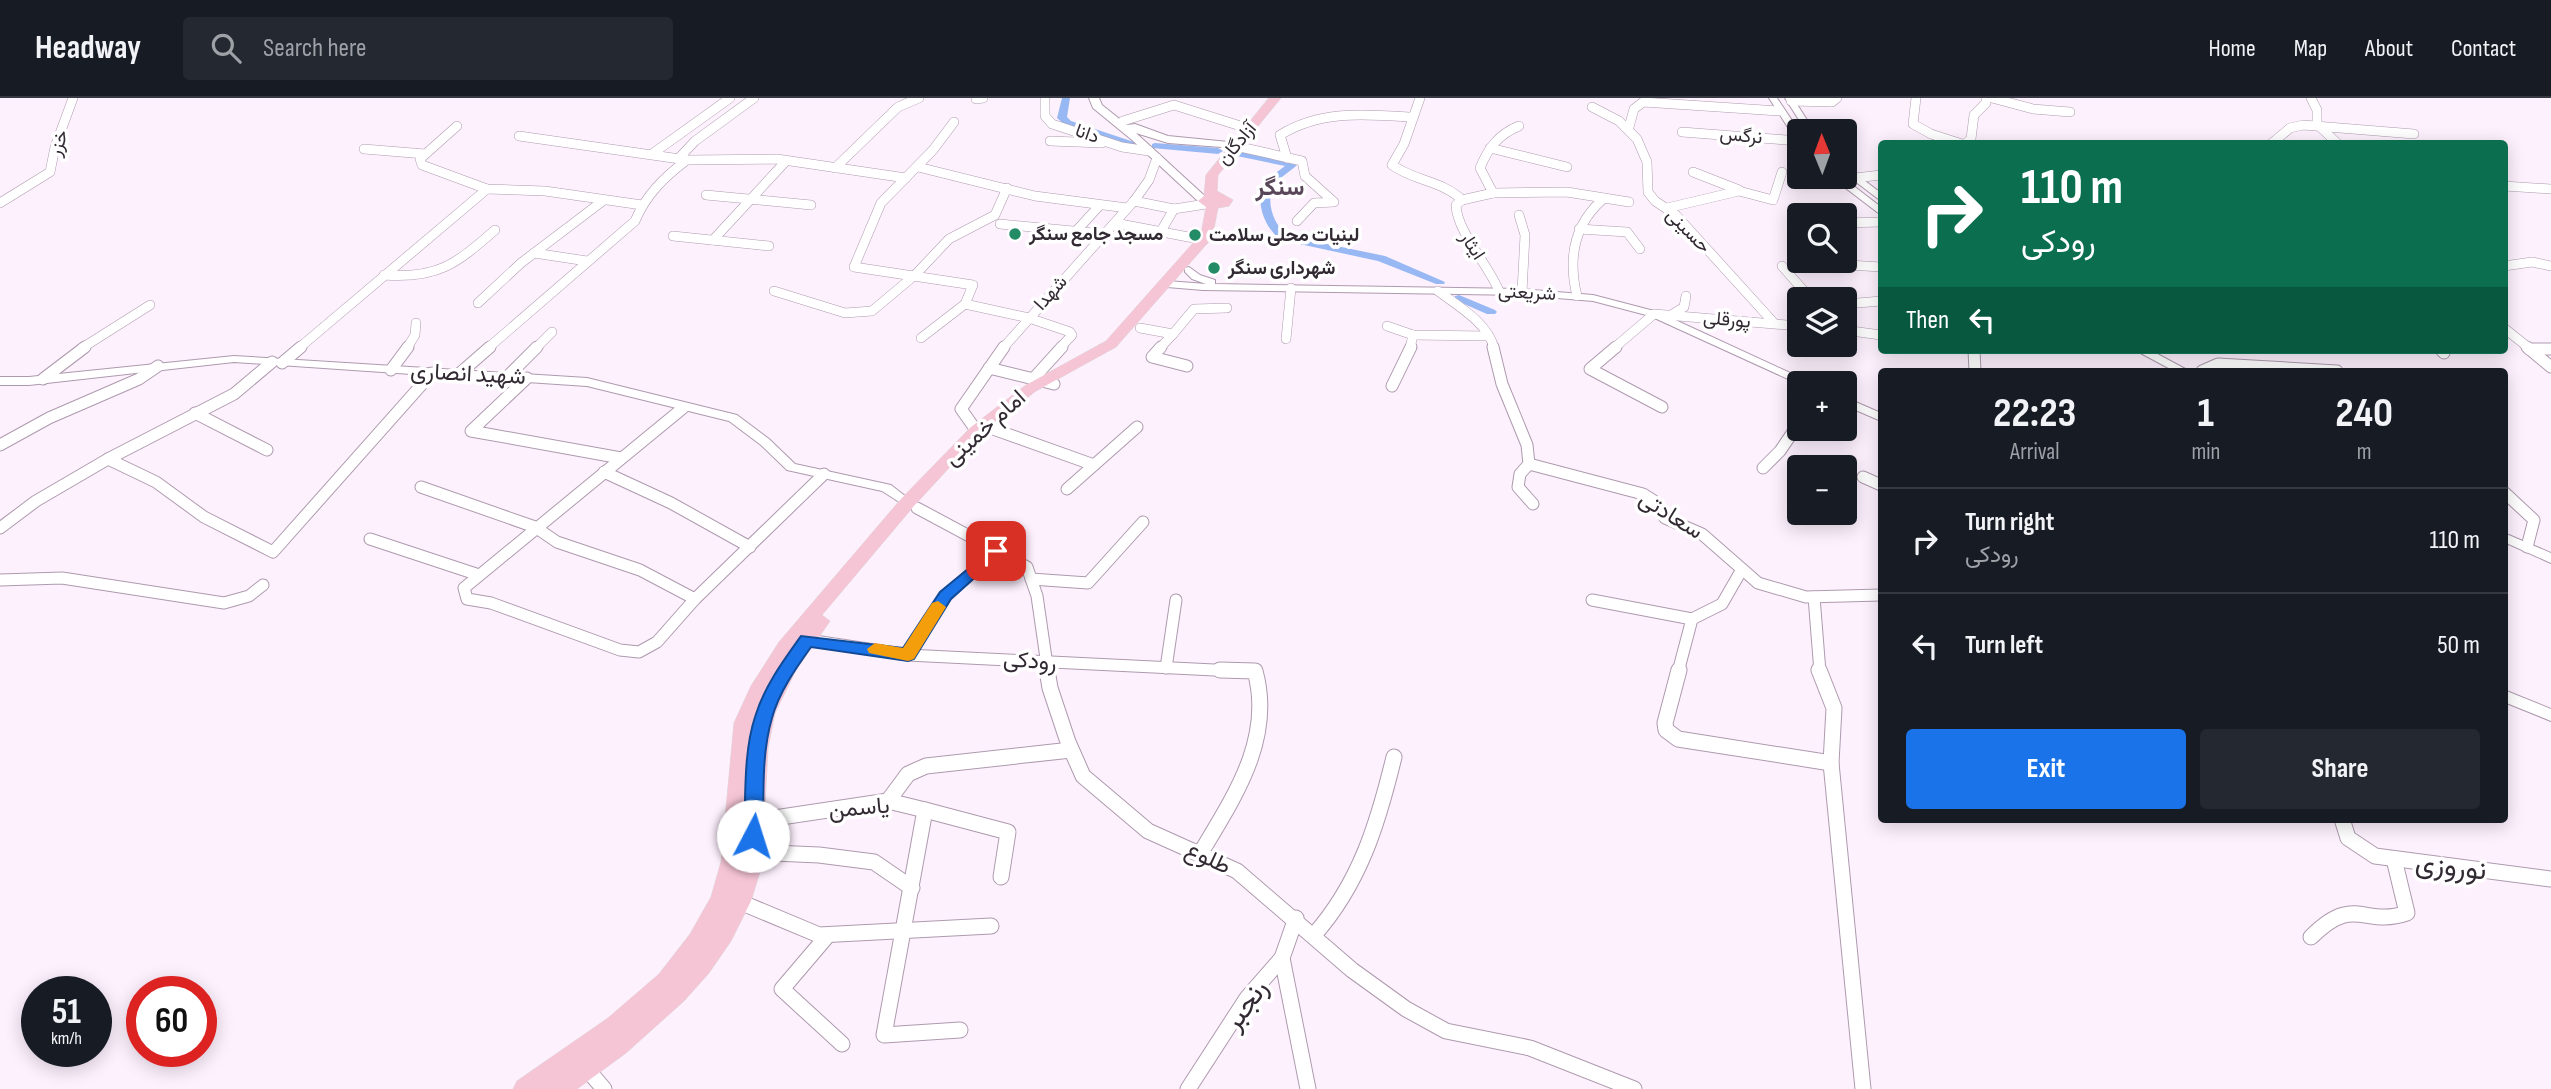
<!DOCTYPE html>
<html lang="en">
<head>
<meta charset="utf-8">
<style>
  body { margin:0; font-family:"Sofia Sans Condensed",Vazirmatn,sans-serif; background:#242831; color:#f1f3f6; height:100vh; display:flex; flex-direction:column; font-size:26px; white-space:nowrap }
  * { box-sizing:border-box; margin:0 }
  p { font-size:23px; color:#9ea1a6 }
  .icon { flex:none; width:38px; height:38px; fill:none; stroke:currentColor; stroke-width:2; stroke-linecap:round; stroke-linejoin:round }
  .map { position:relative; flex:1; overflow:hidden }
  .drawer { position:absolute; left:1878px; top:270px; width:630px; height:455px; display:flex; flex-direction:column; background:#171b24; border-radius:7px; box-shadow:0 4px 18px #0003 }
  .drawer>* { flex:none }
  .hud { position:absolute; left:1878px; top:42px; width:630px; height:214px; border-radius:7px; box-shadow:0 4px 18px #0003; background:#0b6e4f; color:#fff; overflow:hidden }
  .needle { width:46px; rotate:359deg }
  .buttons { position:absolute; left:1787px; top:21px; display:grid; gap:14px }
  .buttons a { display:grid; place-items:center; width:70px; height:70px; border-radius:7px; background:#171b24; box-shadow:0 4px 18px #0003; font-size:35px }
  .speed { position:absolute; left:21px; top:878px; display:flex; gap:14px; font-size:35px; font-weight:700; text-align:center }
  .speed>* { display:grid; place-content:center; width:91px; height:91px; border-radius:50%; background:#171b24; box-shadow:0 4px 18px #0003; line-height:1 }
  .speed small { font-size:18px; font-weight:400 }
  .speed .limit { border:10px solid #d22; background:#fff; color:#111 }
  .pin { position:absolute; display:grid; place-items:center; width:60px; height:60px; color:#fff; margin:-30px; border-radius:14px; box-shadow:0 4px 10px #0006 }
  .me { position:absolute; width:77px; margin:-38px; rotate:5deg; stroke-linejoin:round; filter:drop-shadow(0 0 5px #0008) }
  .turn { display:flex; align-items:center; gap:24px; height:147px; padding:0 28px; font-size:32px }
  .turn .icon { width:91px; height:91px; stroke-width:2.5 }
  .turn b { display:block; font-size:49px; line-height:60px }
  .then { display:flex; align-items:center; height:66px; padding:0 28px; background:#0003; gap:14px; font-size:26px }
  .eta { display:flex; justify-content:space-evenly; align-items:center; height:119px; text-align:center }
  .eta b { font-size:42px; font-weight:700; line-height:49px }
  .primary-button { display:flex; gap:14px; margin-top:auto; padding:14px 28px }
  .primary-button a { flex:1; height:80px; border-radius:7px; background:#1a73e8; color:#fff; font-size:28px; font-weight:700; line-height:80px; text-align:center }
  .primary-button a+a { background:#242831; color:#f1f3f6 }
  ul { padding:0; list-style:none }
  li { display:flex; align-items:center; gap:21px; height:105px; padding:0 28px; border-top:2px solid #363941 }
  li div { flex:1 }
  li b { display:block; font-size:26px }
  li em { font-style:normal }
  header { display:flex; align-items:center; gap:42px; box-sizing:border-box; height:98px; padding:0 35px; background:#171b24; border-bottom:2px solid #363941 }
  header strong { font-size:33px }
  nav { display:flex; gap:38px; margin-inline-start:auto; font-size:24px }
  .search { width:490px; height:63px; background:#242831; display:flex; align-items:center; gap:18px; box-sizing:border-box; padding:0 24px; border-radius:7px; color:#9ea1a6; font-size:26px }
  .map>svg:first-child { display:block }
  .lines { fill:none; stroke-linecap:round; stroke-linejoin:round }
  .canal { fill:#97b8f3; fill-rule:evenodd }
  .minor-far2-casing { stroke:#ae9aae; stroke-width:10 }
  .minor-far1-casing { stroke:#ae9aae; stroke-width:13 }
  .minor-casing { stroke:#ae9aae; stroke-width:17 }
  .tertiary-casing { stroke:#ae9aae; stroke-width:2 }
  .secondary-casing { stroke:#ae9aae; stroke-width:2 }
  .primary-casing { stroke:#dad9da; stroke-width:1 }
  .minor-far2 { stroke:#fff; stroke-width:9 }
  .minor-far1 { stroke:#fff; stroke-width:11 }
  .minor { stroke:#fff; stroke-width:15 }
  .tertiary { fill:#fff; fill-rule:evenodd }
  .secondary { fill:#fff; fill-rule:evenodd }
  .primary { fill:#f6c5d5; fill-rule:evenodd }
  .route { fill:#1a73e8; stroke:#114b97; stroke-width:2 }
  .slow { fill:#f59e0b }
  .poi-dot { fill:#248b67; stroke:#fff; stroke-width:2.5 }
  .labels { text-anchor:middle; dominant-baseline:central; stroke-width:7; stroke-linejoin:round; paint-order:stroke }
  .far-street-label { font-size:19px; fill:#322a32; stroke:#fff }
  .far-poi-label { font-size:19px; font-weight:bold; fill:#322a32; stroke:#fff; text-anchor:start }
  .street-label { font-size:23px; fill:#322a32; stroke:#fff }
  .far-district-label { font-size:24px; font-weight:bold; fill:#594759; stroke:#fff }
  .near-street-label { font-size:28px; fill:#322a32; stroke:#fff }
</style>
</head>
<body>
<header>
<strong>Headway</strong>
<div class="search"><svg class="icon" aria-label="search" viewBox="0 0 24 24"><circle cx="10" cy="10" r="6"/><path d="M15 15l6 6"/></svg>Search here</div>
<nav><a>Home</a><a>Map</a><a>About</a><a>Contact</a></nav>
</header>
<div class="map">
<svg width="2551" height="991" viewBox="0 0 2551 991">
  <rect width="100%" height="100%" fill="#fef1fe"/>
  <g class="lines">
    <!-- canal -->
    <g class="canal">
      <polygon points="1062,0 1070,0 1067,19 1071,23 1140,46 1132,48 1065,27 1057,20"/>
      <polygon points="1155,45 1218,50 1223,53 1218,56 1152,50 1152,46"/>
      <path d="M 1240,53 L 1297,67 C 1291,73 1280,79 1275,86 C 1264,102 1274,128 1288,138 L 1385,158 L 1445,184 L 1444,186 L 1436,186 L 1378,163 L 1281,142 C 1265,131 1252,100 1267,83 C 1271,77 1279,73 1285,68 L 1237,58 L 1235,56 Z"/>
      <polygon points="1459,197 1495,212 1497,214 1495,216 1487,216 1455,202 1455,198"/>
    </g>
    <!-- minor-far2 casing -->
    <g class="minor-far2-casing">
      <g id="minor-far2">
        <polyline points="1045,0 1045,18 1052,26 1122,49 1149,53"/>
        <path d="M 1420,0 L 1404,46 L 1392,67 C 1414,83 1443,83 1462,102"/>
        <polyline points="1916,0 1913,26 1931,36 1962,46"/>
        <polyline points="1992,0 2033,11 2070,14"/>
        <polyline points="2311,0 2317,12 2317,26"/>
        <polyline points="976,1 983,0"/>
        <polyline points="1791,3 1832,4 1837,0"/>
        <polyline points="1592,9 1619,23 1637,41 1647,64 1648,94 1655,103 1676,117 1774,225"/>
        <polyline points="1123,23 1174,7 1250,31"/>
        <polyline points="2317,26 2338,46"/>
        <polyline points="457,28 420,61 422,67 487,91 545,93 642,107"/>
        <polyline points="1629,29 1634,11 1643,4 1779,13"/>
        <polyline points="1682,34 1799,43"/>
        <polyline points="519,38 687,62 777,61 906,80"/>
        <polyline points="1050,43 1102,45"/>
        <polyline points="1965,46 1971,41 1974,17 1986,5 1986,0"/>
        <polyline points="2271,46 2290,30 2303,27 2414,36"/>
        <polyline points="1240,49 1302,63 1305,78 1334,104 1314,105 1297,123"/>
        <polyline points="1490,50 1567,69"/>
        <polyline points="364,51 425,56"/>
        <polyline points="652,56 730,0"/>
        <polyline points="680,59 695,43 754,0"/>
        <path d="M 1287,60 L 1280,37 C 1320,12 1365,16 1410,19"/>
        <polyline points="918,69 1035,98 1127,110"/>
        <polyline points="835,70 898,9 919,0"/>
        <polyline points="1693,74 1739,92"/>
        <polyline points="1855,80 1881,77"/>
        <polyline points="2504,88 2551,91"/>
        <polyline points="1493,95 1567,94 1629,104"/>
        <polyline points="706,97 811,107"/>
        <path d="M 1462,102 L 1493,95 L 1480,70 C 1488,50 1499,36 1519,28"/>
        <path d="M 1462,102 L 1456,107 C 1457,134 1488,166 1499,193"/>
        <polyline points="1134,103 1174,111"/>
        <polyline points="0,105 50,74 55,49 73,0"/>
        <polyline points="1667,110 1739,93 1773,102 1782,74"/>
        <polyline points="1519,117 1525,137 1522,194"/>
        <polyline points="1115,125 1204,142"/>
        <polyline points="1844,125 1881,124"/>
        <polyline points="1000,126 1104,136"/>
        <polyline points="1579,131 1627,134 1640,151"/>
        <polyline points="1077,132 1100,107"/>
        <polyline points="1161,133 1174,111 1206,106"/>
        <polyline points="673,138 769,148"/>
        <polyline points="713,142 786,63"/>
        <polyline points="534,155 587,163"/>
        <polyline points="1832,166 1881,169"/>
        <polyline points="1782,168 1811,201"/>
        <polyline points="2504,168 2532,164 2551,168"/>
        <path d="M 384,177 C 438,181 456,166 495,132"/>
        <polyline points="774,193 845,215 872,213 915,177 949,141 995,117 1007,90"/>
        <path d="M 1438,193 C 1458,208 1488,225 1494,250"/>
        <path d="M 1577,198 C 1568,161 1573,128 1602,102"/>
        <polyline points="478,205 521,165 604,102"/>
        <polyline points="1858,205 1881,203"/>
        <polyline points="965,206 1029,220 1070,234 1072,237 1060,250"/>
        <polyline points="1671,217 1684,209 1686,198"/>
        <polyline points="1387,228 1413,237 1488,238"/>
        <polyline points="1140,230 1173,236 1194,211 1227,210"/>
        <polyline points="2504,230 2529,250"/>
        <polyline points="1844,232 1881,237"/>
        <polyline points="921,240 965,206 973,187 854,169 881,105 933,52 954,24"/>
        <polyline points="1286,241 1291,190"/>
        <polyline points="82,250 150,207"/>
        <polyline points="299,250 487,91"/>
        <polyline points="407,250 415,237 416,225"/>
        <path d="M 488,250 L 635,123 C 646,97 664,79 687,62"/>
        <polyline points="536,250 552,234"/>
        <polyline points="1003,250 1134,103 1149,82 1157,60"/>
        <polyline points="1160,250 1173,236"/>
        <polyline points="1410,250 1413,237"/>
        <polyline points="1614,250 1654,216 1799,228"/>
      </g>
    </g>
    <!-- minor-far1 casing -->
    <g class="minor-far1-casing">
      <g id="minor-far1">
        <polyline points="1161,249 1152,259 1187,268"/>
        <polyline points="1493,249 1502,286 1527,347 1529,366 1520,376 1518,389 1533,406"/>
        <polyline points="1616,249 1590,271 1662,309"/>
        <polyline points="2527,249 2551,269"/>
        <polyline points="2529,251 2551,251"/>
        <polyline points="1974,252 1975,273"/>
        <polyline points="2441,252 2444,255"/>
        <polyline points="282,265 301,249"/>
        <polyline points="989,270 1054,286"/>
        <polyline points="391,272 408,249"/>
        <polyline points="2202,273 2218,266 2337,273"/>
        <polyline points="459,276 490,249"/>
        <polyline points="507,279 537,249"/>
        <polyline points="527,280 471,333 621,360"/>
        <polyline points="1034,280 1062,249"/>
        <polyline points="43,281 85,249"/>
        <polyline points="1392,288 1411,249"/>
        <polyline points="683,310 464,490 467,501 491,505 620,552 639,554 657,544 695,501 824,376"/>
        <polyline points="195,315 267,352"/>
        <polyline points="993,331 1094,367"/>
        <polyline points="976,332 961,311 1004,249"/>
        <polyline points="0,347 49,320 139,281 158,268"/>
        <polyline points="108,361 156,384 204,419 273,454 432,275"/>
        <polyline points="1529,366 1643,396 1654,403 1665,420 1702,436 1758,485 1806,499 1881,497"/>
        <polyline points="1763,370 1780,353 1799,325"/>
        <polyline points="604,374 671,405 750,449"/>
        <polyline points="1863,379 1881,387"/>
        <polyline points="421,389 535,429 557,444 640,472 695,501"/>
        <polyline points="1067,391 1137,329"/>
        <polyline points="2504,394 2534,422 2527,449"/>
        <polyline points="917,410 1027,469 1037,498 1048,574"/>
        <polyline points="0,430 36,403 108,361 234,296 272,264"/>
        <polyline points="370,441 479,477"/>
        <polyline points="1031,481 1088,485 1143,424"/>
        <polyline points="0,482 62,480 224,505 249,498 263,487"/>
        <polyline points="1814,499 1820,574"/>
        <polyline points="1592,502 1692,521"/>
        <polyline points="801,541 908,557 1255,574"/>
        <polyline points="908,557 946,498 996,453"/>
        <polyline points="1166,570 1176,502"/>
        <polyline points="1678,574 1692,521 1722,506 1741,473"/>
      </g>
    </g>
    <!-- minor casing -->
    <g class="minor-casing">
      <g id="minor">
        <polyline points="1047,572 1050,590 1068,644 1083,678 1148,733 1237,773 1352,872 1406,911 1446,933 1530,950 1634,991"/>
        <polyline points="1679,572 1665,625 1666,632 1678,641 1831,665"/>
        <polyline points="1819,572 1834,610 1831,665 1863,991"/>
        <polyline points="888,703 908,676 926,668 1071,652"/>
        <polyline points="925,712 1008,734 1001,779"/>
        <polyline points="2342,721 2348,740 2375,758 2551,781"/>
        <polyline points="755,723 888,703 925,712 884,937 960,932"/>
        <polyline points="752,754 819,757 874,764 912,790"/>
        <path d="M 1200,756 C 1234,699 1274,641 1255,573 L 1220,572"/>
        <polyline points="740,804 819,837 991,828"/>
        <polyline points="828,837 782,891 842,946"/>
        <path d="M 1314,837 C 1360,785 1378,725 1394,659"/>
        <path d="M 2311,839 C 2355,795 2363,830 2407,815 L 2394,761"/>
        <polyline points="1282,860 1308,991"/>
        <polyline points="586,970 604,991"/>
        <polyline points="1188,991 1247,900 1282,860 1296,820"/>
      </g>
    </g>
    <!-- tertiary casing -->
    <g class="tertiary-casing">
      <g id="tertiary">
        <polygon points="1769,0 1777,0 1799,33 1799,43 1796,42"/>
        <polygon points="1785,0 1793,0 1814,33 1806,33"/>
        <polygon points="1844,67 1881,95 1881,103 1844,75"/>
        <polygon points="1831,79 1842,79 1881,109 1881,117"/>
        <polygon points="1189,169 1200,177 1215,182 1215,186 1522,191 1593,197 1658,214 1812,285 1799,286 1650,218 1593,203 1522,197 1203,192 1167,189 1162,186 1167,183 1206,186 1192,181 1185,174 1185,170"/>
        <polygon points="2135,252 2150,252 2189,273 2174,273"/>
        <polygon points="234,258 587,280 737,317 769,341 795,366 891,387 914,405 907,409 882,393 787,372 761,347 729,323 587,288 234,264 29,287 0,287 0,279 29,279"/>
        <polygon points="1844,299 1881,315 1881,323 1844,307"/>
        <polygon points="2504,435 2551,455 2551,465 2504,444"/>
        <polygon points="2504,592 2551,611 2551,623 2504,604"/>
      </g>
    </g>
    <!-- secondary casing -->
    <g class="secondary-casing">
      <polygon id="secondary" points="1089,0 1099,0 1102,7 1127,27 1135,26 1168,38 1239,45 1240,47 1235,50 1168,45 1136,35 1208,101 1208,105 1200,105 1132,42 1093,10"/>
    </g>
    <!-- primary casing -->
    <g class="primary-casing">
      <polygon id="primary" points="1269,0 1281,0 1218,77 1217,93 1233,102 1229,108 1218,110 1212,140 1116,249 1036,293 981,335 913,409 822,517 830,523 796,572 775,615 768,650 762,767 751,803 731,843 709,875 684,903 626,955 577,991 513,991 517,983 608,920 659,876 690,836 711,799 721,764 734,625 751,588 779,544 901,401 971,329 1026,287 1106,243 1201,136 1206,109 1198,103 1204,98 1206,77"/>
    </g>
    <!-- minor-far2 -->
    <use href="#minor-far2" class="minor-far2"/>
    <!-- minor-far1 -->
    <use href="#minor-far1" class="minor-far1"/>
    <!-- minor -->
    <use href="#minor" class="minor"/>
    <!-- tertiary -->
    <use href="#tertiary" class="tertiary"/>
    <!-- secondary -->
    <use href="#secondary" class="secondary"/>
    <!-- primary -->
    <use href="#primary" class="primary"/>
  </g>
  <!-- route -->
  <path class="route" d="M 996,448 L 1003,453 L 1001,456 L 951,501 L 914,561 L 908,563 L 811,549 C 796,570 779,594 772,620 C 761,657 764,700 763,738 L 760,744 L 747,744 L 744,738 C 746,700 743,656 755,619 C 764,589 783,563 801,538 L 903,550 L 940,494 Z"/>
  <!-- slow -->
  <polygon class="slow" points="938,503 946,509 914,561 908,563 869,555 867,551 875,545 903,550 932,505"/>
  <!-- markers -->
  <g class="poi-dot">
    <circle cx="1015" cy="136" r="7"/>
    <circle cx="1195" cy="137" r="7"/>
    <circle cx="1214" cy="170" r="7"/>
  </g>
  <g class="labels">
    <!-- far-street labels -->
    <g class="far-street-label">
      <text transform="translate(1087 36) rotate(19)">دانا</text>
      <text transform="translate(1741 38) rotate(5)">نرگس</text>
      <text transform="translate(59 45) rotate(-71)">خزر</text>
      <text transform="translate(1237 46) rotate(-50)">آزادگان</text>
      <text transform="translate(1688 133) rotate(45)">حسینی</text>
      <text transform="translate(1472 148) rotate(57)">ایثار</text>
      <text transform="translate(1051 195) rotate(-48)">شهدا</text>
      <text transform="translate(1527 195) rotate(3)">شریعتی</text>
      <text transform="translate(1727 222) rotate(5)">پورقلی</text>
    </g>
    <!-- far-poi labels -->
    <g class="far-poi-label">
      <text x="1029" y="136">مسجد جامع سنگر</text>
      <text x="1209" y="137">لبنیات محلی سلامت</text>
      <text x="1228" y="170">شهرداری سنگر</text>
    </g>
    <!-- street labels -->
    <g class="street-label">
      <text transform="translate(468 276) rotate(3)">شهید انصاری</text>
      <text transform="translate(985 330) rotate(-42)">امام خمینی</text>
      <text transform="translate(1671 417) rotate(32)">سعادتی</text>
      <text transform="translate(1030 563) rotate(5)">رودکی</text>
      <text transform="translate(859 710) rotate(-5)">یاسمن</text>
      <text transform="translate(1208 760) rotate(25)">طلوع</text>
    </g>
    <!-- far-district labels -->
    <g class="far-district-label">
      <text x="1280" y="89">سنگر</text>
    </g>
    <!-- near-street labels -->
    <g class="near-street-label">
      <text transform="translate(2451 769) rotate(7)">نوروزی</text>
      <text transform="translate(1246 907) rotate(-54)">رنجبر</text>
    </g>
  </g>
</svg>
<div class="buttons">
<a><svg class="needle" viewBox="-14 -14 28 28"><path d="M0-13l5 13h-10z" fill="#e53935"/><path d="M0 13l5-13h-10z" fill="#9ea1a6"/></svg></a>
<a><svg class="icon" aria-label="search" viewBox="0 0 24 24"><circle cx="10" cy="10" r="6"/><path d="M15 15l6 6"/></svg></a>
<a><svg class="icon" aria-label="layers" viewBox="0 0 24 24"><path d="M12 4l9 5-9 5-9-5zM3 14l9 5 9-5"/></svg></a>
<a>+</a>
<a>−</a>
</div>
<div class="speed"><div>51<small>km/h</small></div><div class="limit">60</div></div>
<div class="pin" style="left:996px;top:453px;background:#d93025"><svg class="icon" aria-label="arrive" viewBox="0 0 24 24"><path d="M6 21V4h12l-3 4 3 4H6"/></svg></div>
<svg class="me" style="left:753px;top:738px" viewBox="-20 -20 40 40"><circle r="19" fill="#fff"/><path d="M0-13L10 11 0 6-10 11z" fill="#1a73e8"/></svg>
<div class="hud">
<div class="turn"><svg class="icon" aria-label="right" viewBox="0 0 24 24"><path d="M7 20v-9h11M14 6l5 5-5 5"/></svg><div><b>110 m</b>رودکی</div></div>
<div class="then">Then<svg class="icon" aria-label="left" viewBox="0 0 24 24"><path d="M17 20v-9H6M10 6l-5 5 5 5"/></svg></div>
</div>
<section class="drawer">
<div class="eta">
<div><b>22:23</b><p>Arrival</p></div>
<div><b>1</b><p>min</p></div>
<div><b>240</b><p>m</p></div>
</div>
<ul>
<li><svg class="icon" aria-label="right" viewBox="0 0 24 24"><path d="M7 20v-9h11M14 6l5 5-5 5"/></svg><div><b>Turn right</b><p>رودکی</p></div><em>110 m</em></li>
<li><svg class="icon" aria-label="left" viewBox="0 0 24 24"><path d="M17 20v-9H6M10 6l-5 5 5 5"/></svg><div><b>Turn left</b></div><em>50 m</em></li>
</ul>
<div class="primary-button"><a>Exit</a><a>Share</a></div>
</section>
</div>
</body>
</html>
